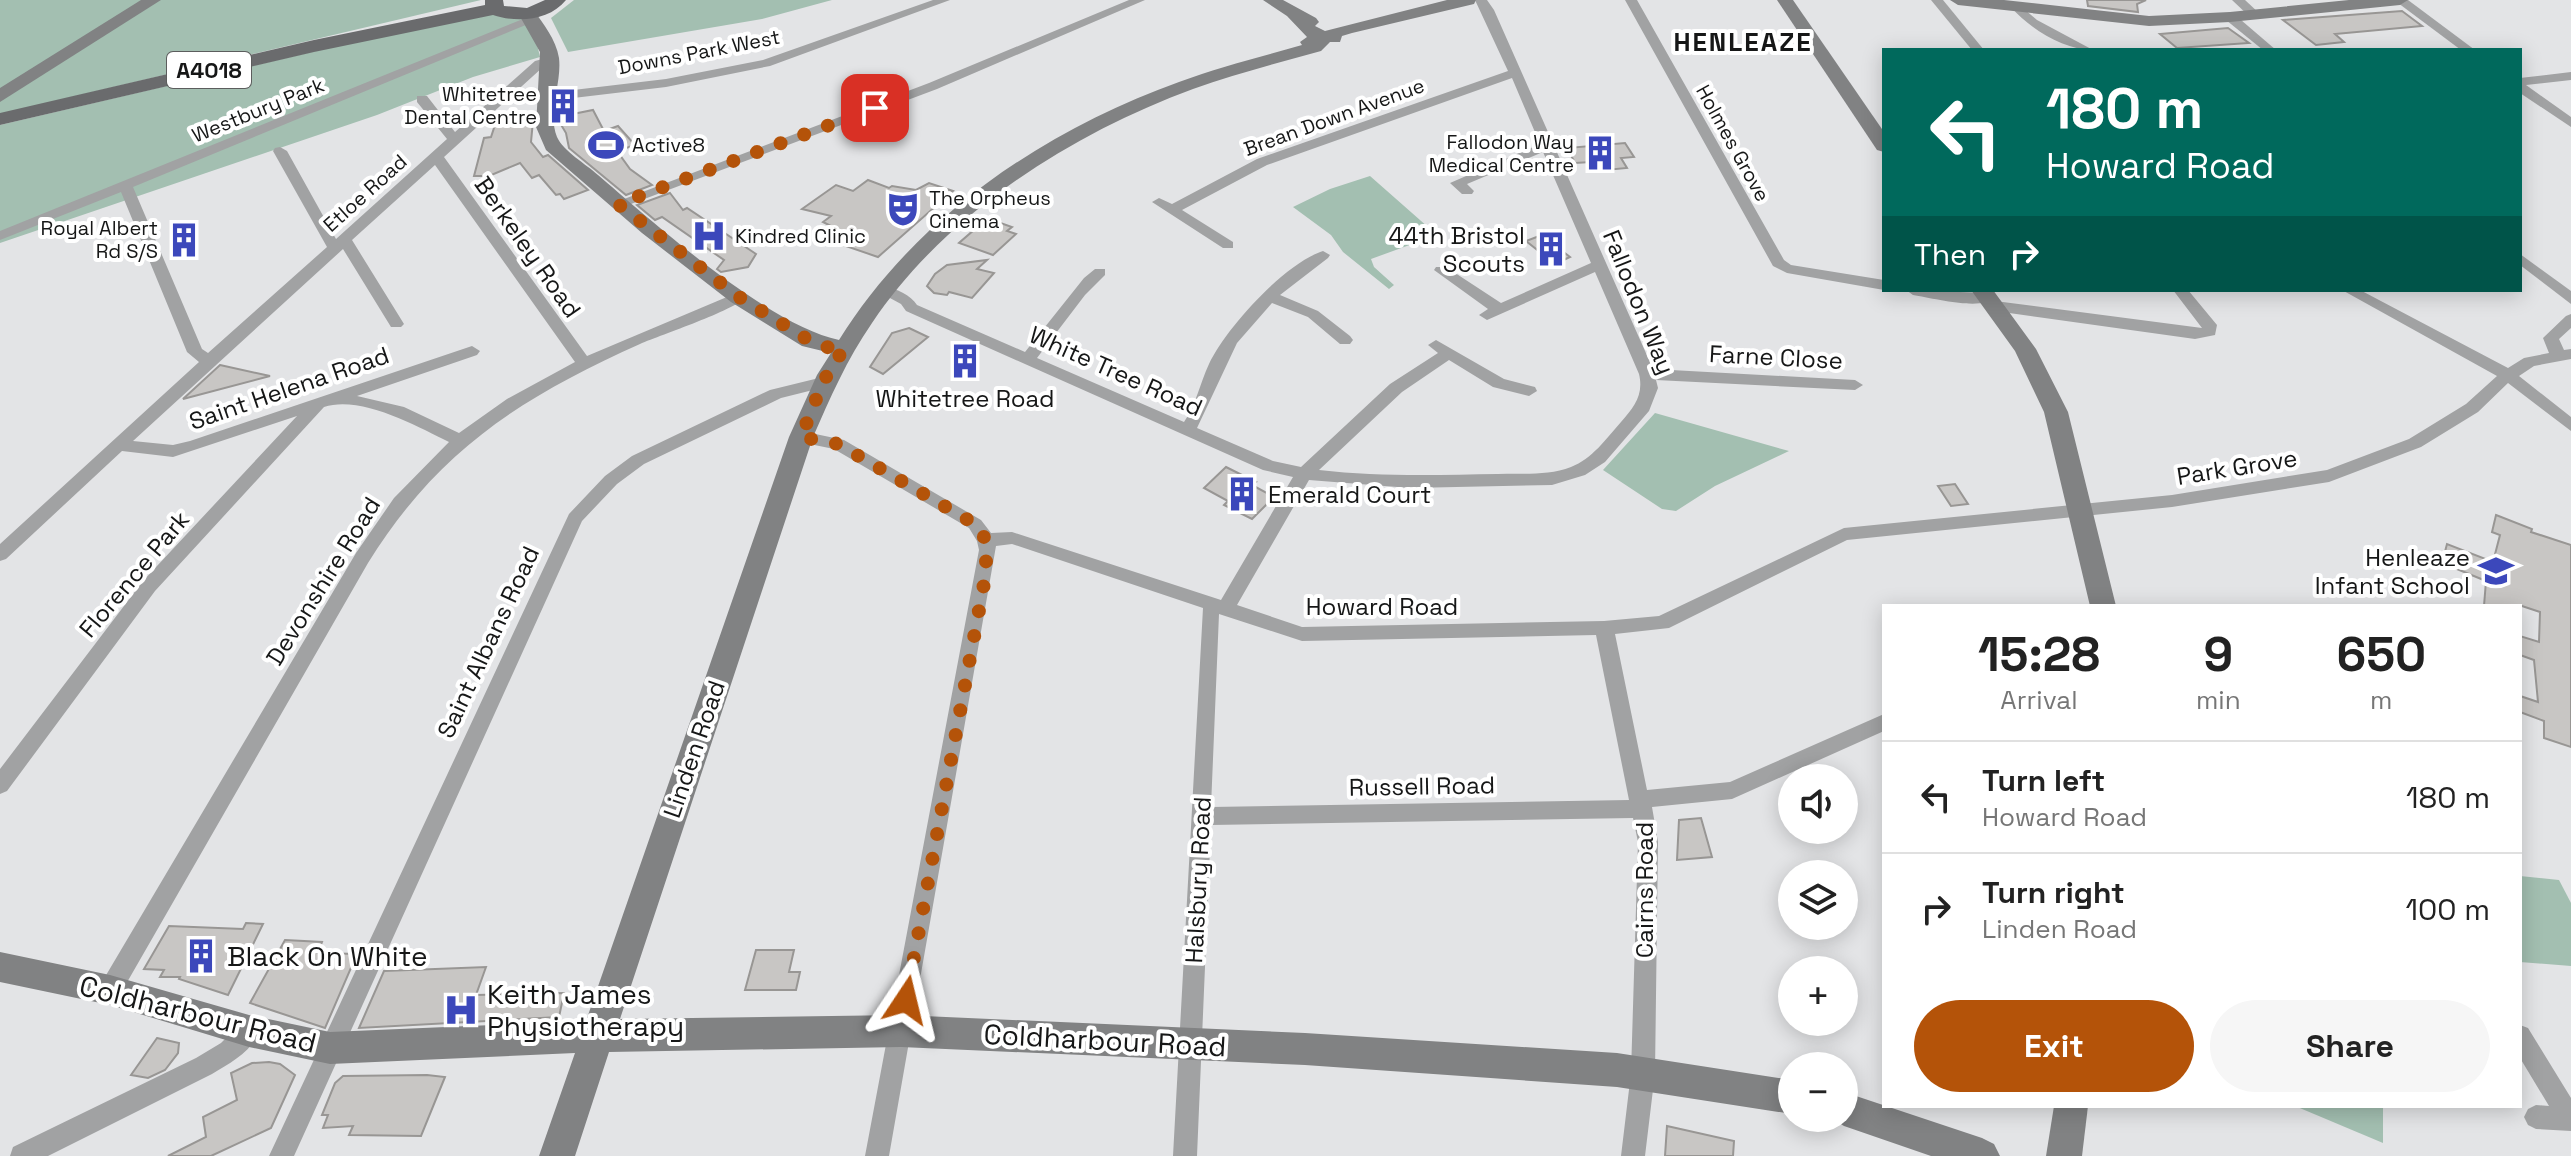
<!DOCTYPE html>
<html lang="en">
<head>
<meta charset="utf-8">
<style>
  body { margin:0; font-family:"Space Grotesk",sans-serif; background:#f6f6f6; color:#222; height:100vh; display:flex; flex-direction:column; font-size:30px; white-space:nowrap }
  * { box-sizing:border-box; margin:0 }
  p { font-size:26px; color:#767676 }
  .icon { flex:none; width:44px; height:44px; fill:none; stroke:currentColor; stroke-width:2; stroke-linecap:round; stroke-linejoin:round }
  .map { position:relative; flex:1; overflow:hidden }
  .sheet { position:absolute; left:1882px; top:604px; width:640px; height:504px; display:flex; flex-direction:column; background:#fff; border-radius:0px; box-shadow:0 4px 20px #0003 }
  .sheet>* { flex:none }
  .guide { position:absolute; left:1882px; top:48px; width:640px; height:244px; border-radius:0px; box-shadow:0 4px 20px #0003; background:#00695c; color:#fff; overflow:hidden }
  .controls { position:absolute; left:1778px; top:764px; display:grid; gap:16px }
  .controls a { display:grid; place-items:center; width:80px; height:80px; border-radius:50%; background:#fff; box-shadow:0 4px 20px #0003; font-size:40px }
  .pin { position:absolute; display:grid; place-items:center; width:68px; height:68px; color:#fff; margin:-34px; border-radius:16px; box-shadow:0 4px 12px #0006 }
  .me { position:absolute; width:88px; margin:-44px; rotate:10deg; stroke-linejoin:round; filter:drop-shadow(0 0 6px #0008) }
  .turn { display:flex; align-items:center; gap:28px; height:168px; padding:0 32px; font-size:36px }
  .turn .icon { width:104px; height:104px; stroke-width:2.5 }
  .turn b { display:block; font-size:56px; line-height:68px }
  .then { display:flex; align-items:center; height:76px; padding:0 32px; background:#0003; gap:16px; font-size:30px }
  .eta { display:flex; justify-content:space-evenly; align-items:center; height:136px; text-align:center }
  .eta b { font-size:48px; font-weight:700; line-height:56px }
  .primary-button { display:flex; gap:16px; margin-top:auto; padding:16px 32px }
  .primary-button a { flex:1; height:92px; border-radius:48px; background:#b45309; color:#fff; font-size:32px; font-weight:700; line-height:92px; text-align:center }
  .primary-button a+a { background:#f6f6f6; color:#222 }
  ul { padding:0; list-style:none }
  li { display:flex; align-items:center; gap:24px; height:112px; padding:0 32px; border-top:2px solid #e0e0e0 }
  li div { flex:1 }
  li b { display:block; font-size:30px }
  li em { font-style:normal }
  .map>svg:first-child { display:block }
  .green { fill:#a3bfb1 }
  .building { fill:#c8c6c4; stroke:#989694; stroke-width:2 }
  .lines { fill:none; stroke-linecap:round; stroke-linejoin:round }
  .street { fill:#a1a2a3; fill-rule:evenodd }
  .secondary { fill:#818283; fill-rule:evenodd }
  .primary { fill:#6a6b6d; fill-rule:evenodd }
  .route { stroke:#b45309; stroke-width:14; stroke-dasharray:0 25.2 }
  .labels { text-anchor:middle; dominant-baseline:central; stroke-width:8; stroke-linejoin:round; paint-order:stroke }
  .far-street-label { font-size:20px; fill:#161717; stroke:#fff }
  .far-poi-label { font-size:20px; fill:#161717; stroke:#fff; text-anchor:end }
  .shield { fill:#fff; stroke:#5c5d5d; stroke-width:2 }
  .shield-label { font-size:22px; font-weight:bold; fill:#161717 }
  .poi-label { font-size:24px; fill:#161717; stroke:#fff; text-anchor:end }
  .street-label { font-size:24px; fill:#161717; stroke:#fff }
  .far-district-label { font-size:26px; font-weight:bold; letter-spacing:2px; fill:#161717; stroke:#fff }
  .near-poi-label { font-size:28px; fill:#161717; stroke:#fff; text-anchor:start }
  .near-street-label { font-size:28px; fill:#161717; stroke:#fff }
</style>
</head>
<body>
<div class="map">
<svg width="2571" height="1156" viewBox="0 0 2571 1156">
  <rect width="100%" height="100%" fill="#e3e4e6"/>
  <!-- green -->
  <g class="green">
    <polygon points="0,0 481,0 0,114"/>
    <polygon points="574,0 832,0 762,19 568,52 551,18"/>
    <polygon points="486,11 531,18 540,57 473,77 377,115 0,243 0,125"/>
    <polygon points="1370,176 1437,235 1371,259 1374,267 1394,285 1389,289 1343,252 1331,235 1293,207 1330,189"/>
    <polygon points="1655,413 1789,451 1715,486 1676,511 1662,509 1603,470"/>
    <polygon points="2520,876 2559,880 2571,903 2571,966 2520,962"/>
    <polygon points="2295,1106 2383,1106 2383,1143"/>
  </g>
  <!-- building -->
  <g class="building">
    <polygon points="2087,0 2146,0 2137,4 2138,12 2088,6"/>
    <polygon points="2402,11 2422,26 2335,34 2344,42 2316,45 2283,20"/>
    <polygon points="2228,28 2249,43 2177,48 2160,34"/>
    <polygon points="574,101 573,114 593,110 604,131 618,126 635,145 617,151 630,169 652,185 626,195 569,148 566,133 557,118 557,108 558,103"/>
    <polygon points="533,121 531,142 543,157 548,155 588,190 564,199 560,194 556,195 539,175 532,178 520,163 489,176 474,176 484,138 491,137 495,125"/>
    <polygon points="1625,143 1634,157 1621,158 1627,168 1595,171 1591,162 1575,163 1567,148"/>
    <polygon points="868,180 889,188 892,186 916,190 929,183 953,191 878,257 828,240 834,235 822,231 829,225 823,222 831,216 802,209 836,185 853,191"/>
    <polygon points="670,193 683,210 687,208 756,254 748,267 721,272 717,269 724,260 662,217 655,220 637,205"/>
    <polygon points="992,220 1012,227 1007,231 1016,234 993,255 959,243 982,223 987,225"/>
    <polygon points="1542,235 1557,247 1570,257 1555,264 1526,241"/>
    <polygon points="987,260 977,269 994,273 972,298 949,292 947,295 934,293 927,286 935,274 947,265"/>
    <polygon points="909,328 928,337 883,374 870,367 892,333"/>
    <polygon points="220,365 270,376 183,399"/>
    <polygon points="1226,467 1256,482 1252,485 1274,497 1252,519 1224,505 1228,501 1204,488"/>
    <polygon points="1955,484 1968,504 1951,506 1938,486"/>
    <polygon points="2496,515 2532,529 2531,532 2571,545 2571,747 2544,738 2544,721 2520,712 2520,696 2538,702 2534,660 2520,655 2520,636 2539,642 2540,612 2522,606 2484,606 2486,581 2442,563 2447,544 2493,562 2500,535 2492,532"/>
    <polygon points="1701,818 1712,857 1677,860 1679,820"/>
    <polygon points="246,923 263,924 228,995 179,979 180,977 160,977 164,970 144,969 169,926 243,929"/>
    <polygon points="285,940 322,942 318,953 357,954 325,1028 250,1003"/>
    <polygon points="756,950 794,950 789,972 800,972 796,990 745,990"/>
    <polygon points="486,967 476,995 564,993 559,1017 359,1028 384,971"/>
    <polygon points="157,1038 179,1043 178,1053 165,1070 148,1078 131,1075"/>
    <polygon points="269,1062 280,1064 295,1075 271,1128 211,1156 168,1156 206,1137 203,1117 237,1100 231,1073 252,1063"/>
    <polygon points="427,1075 445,1077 421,1136 349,1135 353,1126 323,1128 328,1115 322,1115 335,1083 343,1076"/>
    <polygon points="1667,1126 1734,1141 1733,1156 1665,1156"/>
  </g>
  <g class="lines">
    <!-- street -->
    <g class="street">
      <polygon points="933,0 950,0 770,66 666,87 548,101 542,97 548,93 666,79 763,60"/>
      <polygon points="1129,0 1145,0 937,89 623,207 618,208 611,204 929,83"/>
      <path d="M 1475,0 L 1487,0 L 1494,10 L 1653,369 L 1855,380 L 1863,385 L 1855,390 L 1656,380 L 1658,388 L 1649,411 L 1605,462 L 1585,475 L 1552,485 L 1410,488 L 1309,480 L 1237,605 L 1302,627 L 1604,621 L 1659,616 L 1844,528 L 2172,495 L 2327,470 L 2409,439 L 2466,404 L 2497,376 L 2342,290 L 2360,290 L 2508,368 L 2524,358 L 2549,353 L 2543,338 L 2566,316 L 2571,314 L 2571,328 L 2559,339 L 2564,350 L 2571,349 L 2571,359 L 2534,366 L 2519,376 L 2571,417 L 2571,431 L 2508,383 L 2478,412 L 2421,447 L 2329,482 L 2172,507 L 1847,540 L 1669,628 L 1615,634 L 1647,790 L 1730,782 L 1884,714 L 1884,731 L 1732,799 L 1652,807 L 1658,842 L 1655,1073 L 1645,1156 L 1621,1156 L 1631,1073 L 1638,842 L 1633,818 L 1211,825 L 1197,1156 L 1173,1156 L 1203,608 L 1012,544 L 996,546 L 889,1156 L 865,1156 L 979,550 L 977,541 L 969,528 L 834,449 L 795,441 L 793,437 L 801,431 L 844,440 L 981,520 L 991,533 L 1012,532 L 1221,600 L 1293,477 L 1263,470 L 906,311 L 901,304 L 877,291 L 879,288 C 891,285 910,294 917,305 L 1025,352 L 1084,278 L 1095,269 L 1105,269 L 1105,275 L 1085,295 L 1037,358 L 1184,422 C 1196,405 1200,383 1209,364 C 1226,328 1285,263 1323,251 L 1330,255 L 1328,258 L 1280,295 L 1318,311 L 1350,336 L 1353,340 L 1350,344 L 1340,344 L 1308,317 L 1272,303 L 1237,343 L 1197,428 L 1273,461 L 1301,467 L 1390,384 L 1438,353 L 1428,345 L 1436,340 L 1504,379 L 1535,387 L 1537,391 L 1529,396 L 1493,387 L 1449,360 L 1402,392 L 1319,470 C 1378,477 1438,475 1498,474 C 1522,473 1548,476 1571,467 C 1592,459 1606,439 1621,422 C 1634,407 1644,395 1639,374 L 1595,272 L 1487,320 L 1479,315 L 1488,309 L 1434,270 L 1436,267 L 1446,267 L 1501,303 L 1591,263 L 1543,152 L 1467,184 L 1474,191 L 1472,194 L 1462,194 L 1450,183 L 1540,144 L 1512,78 L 1267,165 L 1182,210 L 1233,242 L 1233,248 L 1223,248 L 1152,202 L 1159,198 L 1172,204 L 1257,159 L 1508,71 ZM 1219,614 L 1302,641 L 1596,635 L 1629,800 L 1211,807 Z"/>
      <polygon points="1625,0 1637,0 1784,260 1791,265 1884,280 1884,290 1787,273 1773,266"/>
      <polygon points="1931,0 1943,0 1984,50 1972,50"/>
      <polygon points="2232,0 2245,0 2260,14 2250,17"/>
      <polygon points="2394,0 2408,0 2475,50 2461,50"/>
      <path d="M 2017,3 L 2037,20 L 2093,50 C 2064,50 2030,29 2011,7 Z"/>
      <polygon points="2226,14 2234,14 2276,50 2263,50 2226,20"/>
      <path d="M 528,17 L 538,20 L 133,187 L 202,349 L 208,353 L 327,247 L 273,151 L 275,148 L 280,147 L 287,151 L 336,239 L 447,139 L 417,102 L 417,96 L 427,96 L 455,132 L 535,61 L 554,56 L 554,62 L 543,67 L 444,157 L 587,356 L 734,294 L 744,294 L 746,297 C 733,311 663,334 640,344 C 522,397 438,450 368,563 L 118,998 L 110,1001 L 102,998 L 99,990 L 102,982 L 356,553 L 394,498 L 449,442 C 416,426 361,395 324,407 L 155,591 L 7,791 L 0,794 L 0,769 L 143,581 L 297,416 L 173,457 L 122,451 L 6,559 L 0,561 L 0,544 L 199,362 L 187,352 L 121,192 L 0,240 L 0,231 ZM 435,165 L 575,362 L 507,399 L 459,433 L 404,407 L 357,396 L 477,355 L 480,351 L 472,346 L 190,441 L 173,445 L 133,441 L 343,249 L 391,327 L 401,327 L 404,324 L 352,240 Z"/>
      <polygon points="2571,72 2571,80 2526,85 2571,117 2571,127 2520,93 2520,78"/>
      <polygon points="2520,254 2571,291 2571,304 2520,265"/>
      <path d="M 1906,290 L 1988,293 L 1995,298 C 1980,311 1933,298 1913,295 Z"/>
      <polygon points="2173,290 2188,290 2217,325 2215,335 2195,339 1995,311 1987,306 1995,301 2202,328"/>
      <polygon points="823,377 831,382 829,386 781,398 644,464 617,484 582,521 294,1156 269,1156 569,514 605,476 632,456 770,390"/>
      <path d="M 249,1020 L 257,1023 L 260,1031 C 252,1051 231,1063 212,1074 L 48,1156 L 10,1156 L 13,1147 L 196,1058 L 221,1043 L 241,1023 Z"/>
      <polygon points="2520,1025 2528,1028 2571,1098 2571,1131 2536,1129 2528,1125 2524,1117 2528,1109 2536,1105 2549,1106 2520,1058"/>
    </g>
    <!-- secondary -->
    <g class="secondary">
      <polygon points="141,0 161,0 0,102 0,88"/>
      <path d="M 1263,0 L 1283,0 L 1316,18 L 1319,22 L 1315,26 L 1325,31 L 1447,0 L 1476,0 L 1474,4 L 1352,33 L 1342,36 L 1340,42 L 1330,42 L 1321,51 C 1278,63 1235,74 1193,89 C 1069,135 946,213 872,323 C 847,359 830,398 813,437 L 620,1019 L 901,1015 L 1305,1033 L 1617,1053 L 1792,1080 L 1792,1114 L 1617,1087 L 1305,1065 L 901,1047 L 609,1052 L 575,1156 L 539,1156 L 575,1053 L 330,1064 L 249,1047 L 110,1005 L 0,982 L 0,952 L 110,975 L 249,1015 L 330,1032 L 586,1021 L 789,437 L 817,375 L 831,353 L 802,346 L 731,302 L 642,233 L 546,150 L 536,127 L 540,52 L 518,13 L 521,9 L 533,9 C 543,24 556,39 559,58 C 562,84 547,112 557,137 C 563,151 586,164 598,175 C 654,223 769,326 839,340 C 916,216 1044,131 1179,82 C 1219,67 1261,57 1302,45 L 1300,42 L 1307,37 L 1287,16 Z"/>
      <polygon points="1777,0 1793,0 1884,132 1884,152 1877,150"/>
      <polygon points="1950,0 2004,0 2149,16 2230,12 2349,0 2408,0 2400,5 2230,22 2149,26 1958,5"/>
      <polygon points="1971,290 1993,290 2036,349 2068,412 2116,606 2090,606 2044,412 2015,351"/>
      <polygon points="1844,1092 1982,1138 1994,1144 2000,1156 1931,1156 1844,1126 1831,1118 1844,1118"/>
      <polygon points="2054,1106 2088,1106 2082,1156 2046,1156"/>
    </g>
    <!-- primary -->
    <path class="primary" d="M 485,0 L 503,0 L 504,6 L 527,8 L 545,0 L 566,0 C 549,21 517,23 493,15 L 314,52 L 0,125 L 0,113 L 314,40 L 485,5 Z"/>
  </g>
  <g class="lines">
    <!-- route -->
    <polyline class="route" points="875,108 618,204 739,297 810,341 825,347 844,348 823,382 801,437 838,444 975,524 986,540 986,573 906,1000"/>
  </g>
  <!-- icons -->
  <defs>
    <g id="building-bare" transform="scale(2.76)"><path d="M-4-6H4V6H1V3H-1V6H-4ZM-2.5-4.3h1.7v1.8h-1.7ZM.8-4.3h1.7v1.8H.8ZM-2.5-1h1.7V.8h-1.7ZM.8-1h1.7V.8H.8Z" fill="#3c48bb" stroke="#fff" stroke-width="2.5" paint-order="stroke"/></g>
    <g id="stadium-bare" transform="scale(2.76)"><path d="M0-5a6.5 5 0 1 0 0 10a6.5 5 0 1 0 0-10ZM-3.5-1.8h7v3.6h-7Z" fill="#3c48bb" stroke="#fff" stroke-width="2.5" paint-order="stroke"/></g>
    <g id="theatre-bare" transform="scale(2.76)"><path d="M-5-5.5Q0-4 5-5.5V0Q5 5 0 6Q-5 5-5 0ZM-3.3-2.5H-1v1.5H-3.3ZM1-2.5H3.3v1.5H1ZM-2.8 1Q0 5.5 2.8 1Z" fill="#3c48bb" stroke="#fff" stroke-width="2.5" paint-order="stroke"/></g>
    <g id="hospital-bare" transform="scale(2.76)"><path d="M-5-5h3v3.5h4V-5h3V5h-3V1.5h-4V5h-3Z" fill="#3c48bb" stroke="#fff" stroke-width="2.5" paint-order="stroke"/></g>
    <g id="school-bare" transform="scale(2.76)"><path d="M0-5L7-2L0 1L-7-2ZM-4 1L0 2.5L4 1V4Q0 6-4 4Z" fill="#3c48bb" stroke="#fff" stroke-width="2.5" paint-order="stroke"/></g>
  </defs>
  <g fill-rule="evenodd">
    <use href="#building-bare" x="563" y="106"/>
    <use href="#stadium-bare" x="606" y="145"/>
    <use href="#building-bare" x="1600" y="153"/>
    <use href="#theatre-bare" x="903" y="209"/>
    <use href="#hospital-bare" x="709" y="236"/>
    <use href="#building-bare" x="184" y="240"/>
    <use href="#building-bare" x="1551" y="249"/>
    <use href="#building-bare" x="965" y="361"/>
    <use href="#building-bare" x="1242" y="494"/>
    <use href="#school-bare" x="2496" y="571"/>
    <use href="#building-bare" x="201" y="956"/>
    <use href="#hospital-bare" x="461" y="1010"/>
  </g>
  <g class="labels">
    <!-- far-street labels -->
    <g class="far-street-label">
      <text transform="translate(699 52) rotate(-11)">Downs Park West</text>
      <text transform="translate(258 110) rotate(-22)">Westbury Park</text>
      <text transform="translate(1334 117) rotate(-20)">Brean Down Avenue</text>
      <text transform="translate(1733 143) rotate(61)">Holmes Grove</text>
      <text transform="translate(365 193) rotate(-42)">Etloe Road</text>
    </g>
    <!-- far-poi labels -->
    <g class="far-poi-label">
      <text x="537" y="94">Whitetree<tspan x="537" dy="23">Dental Centre</tspan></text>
      <text x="1574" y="142">Fallodon Way<tspan x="1574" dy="23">Medical Centre</tspan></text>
      <text x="632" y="145" text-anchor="start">Active8</text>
      <text x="929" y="198" text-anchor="start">The Orpheus<tspan x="929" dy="23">Cinema</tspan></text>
      <text x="158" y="228">Royal Albert<tspan x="158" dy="23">Rd S/S</tspan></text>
      <text x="735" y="236" text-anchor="start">Kindred Clinic</text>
    </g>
    <!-- shield labels -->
    <rect class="shield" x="167" y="52" width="84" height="36" rx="6"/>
    <g class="shield-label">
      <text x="209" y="70">A4018</text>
    </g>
    <!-- poi labels -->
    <g class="poi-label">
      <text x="1525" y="235">44th Bristol<tspan x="1525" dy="28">Scouts</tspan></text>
      <text x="965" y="398" text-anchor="middle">Whitetree Road</text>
      <text x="1268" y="494" text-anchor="start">Emerald Court</text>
      <text x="2470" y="557">Henleaze<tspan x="2470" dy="28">Infant School</tspan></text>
    </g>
    <!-- street labels -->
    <g class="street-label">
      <text transform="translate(528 247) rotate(55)">Berkeley Road</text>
      <text transform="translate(1639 302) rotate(68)">Fallodon Way</text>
      <text transform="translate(1776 357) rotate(3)">Farne Close</text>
      <text transform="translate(1116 371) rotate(24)">White Tree Road</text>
      <text transform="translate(289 388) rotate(-19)">Saint Helena Road</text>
      <text transform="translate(2237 467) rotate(-9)">Park Grove</text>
      <text transform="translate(134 574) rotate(-50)">Florence Park</text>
      <text transform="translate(323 581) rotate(-58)">Devonshire Road</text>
      <text x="1382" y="606">Howard Road</text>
      <text transform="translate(488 642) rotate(-65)">Saint Albans Road</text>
      <text transform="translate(694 749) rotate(-71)">Linden Road</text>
      <text transform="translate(1422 786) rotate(-1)">Russell Road</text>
      <text transform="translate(1198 880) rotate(-87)">Halsbury Road</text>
      <text transform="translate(1644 890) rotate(-90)">Cairns Road</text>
    </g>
    <!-- far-district labels -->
    <g class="far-district-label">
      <text x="1743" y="42">HENLEAZE</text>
    </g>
    <!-- near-poi labels -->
    <g class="near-poi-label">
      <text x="227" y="956">Black On White</text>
      <text x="487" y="994">Keith James<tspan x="487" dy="32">Physiotherapy</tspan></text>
    </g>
    <!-- near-street labels -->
    <g class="near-street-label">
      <text transform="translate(198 1014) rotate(14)">Coldharbour Road</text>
      <text transform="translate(1105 1040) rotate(3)">Coldharbour Road</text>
    </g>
  </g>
</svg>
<div class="controls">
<a><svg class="icon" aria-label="sound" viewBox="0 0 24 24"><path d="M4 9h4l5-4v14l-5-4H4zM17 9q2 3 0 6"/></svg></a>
<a><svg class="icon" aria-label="layers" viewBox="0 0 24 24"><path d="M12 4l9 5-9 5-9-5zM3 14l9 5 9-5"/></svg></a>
<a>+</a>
<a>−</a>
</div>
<div class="pin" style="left:875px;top:108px;background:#d93025"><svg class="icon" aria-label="arrive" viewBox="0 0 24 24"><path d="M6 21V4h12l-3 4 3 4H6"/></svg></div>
<svg class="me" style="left:906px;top:1000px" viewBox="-20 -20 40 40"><path d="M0-17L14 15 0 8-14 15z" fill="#b45309" stroke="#fff" stroke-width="4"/></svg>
<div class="guide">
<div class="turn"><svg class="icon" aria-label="left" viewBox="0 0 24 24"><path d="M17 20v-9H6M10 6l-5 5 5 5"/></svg><div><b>180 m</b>Howard Road</div></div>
<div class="then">Then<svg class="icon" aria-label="right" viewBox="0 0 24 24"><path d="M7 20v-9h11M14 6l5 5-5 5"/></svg></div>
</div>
<section class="sheet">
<div class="eta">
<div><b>15:28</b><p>Arrival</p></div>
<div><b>9</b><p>min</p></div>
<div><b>650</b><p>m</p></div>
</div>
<ul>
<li><svg class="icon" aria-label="left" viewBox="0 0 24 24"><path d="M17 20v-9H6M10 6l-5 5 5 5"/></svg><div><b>Turn left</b><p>Howard Road</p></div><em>180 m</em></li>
<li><svg class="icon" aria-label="right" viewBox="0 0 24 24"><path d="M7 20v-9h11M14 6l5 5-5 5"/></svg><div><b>Turn right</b><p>Linden Road</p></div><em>100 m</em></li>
</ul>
<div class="primary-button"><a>Exit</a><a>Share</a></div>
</section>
</div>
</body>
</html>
